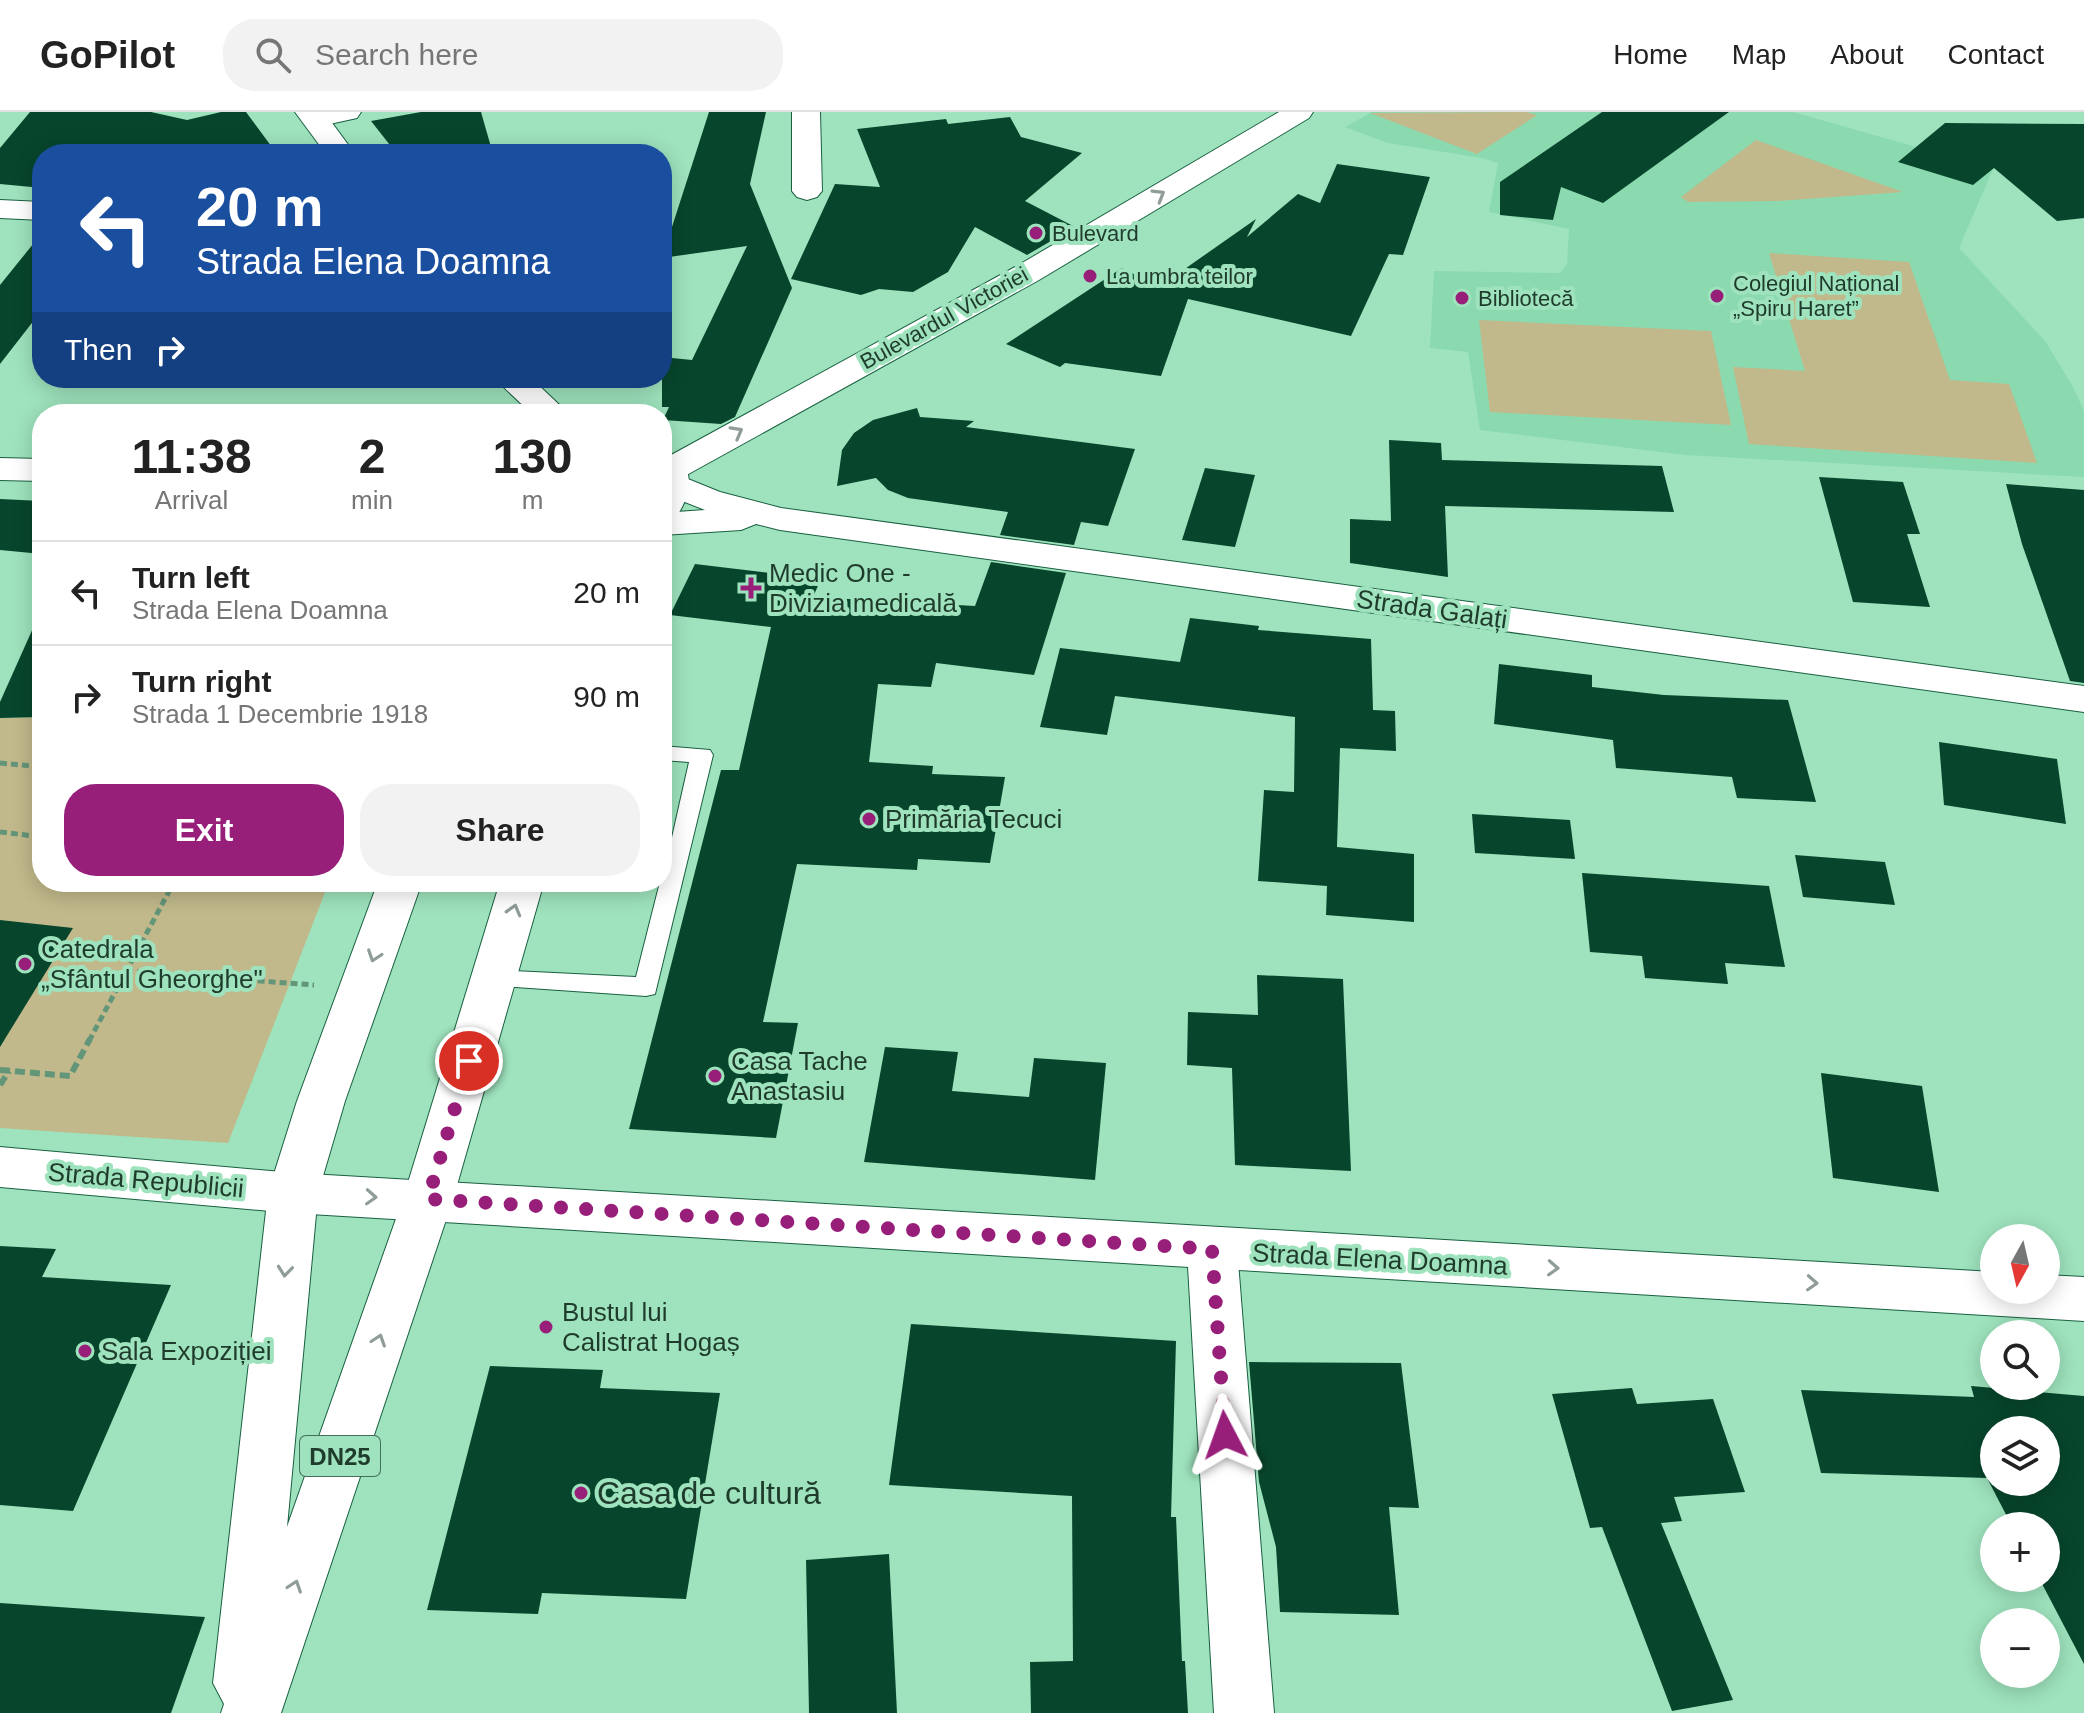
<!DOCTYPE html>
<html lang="en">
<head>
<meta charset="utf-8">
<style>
  body { margin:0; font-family:Helvetica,sans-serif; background:#f2f2f2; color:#222; height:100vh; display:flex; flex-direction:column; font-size:30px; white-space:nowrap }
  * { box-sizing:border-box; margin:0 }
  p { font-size:26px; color:#767676 }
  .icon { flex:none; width:44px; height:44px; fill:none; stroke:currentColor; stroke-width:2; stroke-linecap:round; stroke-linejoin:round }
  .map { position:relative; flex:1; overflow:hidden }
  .drawer { position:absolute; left:32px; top:292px; width:640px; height:488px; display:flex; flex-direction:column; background:#fff; border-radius:32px; box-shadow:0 4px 20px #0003 }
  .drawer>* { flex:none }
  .guide { position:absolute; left:32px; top:32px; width:640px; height:244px; border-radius:32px; box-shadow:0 4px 20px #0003; background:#1a4fa0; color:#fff; overflow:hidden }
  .needle { width:52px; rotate:188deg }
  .buttons { position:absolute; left:1980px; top:1112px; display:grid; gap:16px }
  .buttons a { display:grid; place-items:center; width:80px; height:80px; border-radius:50%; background:#fff; box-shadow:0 4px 20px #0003; font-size:40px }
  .pin { position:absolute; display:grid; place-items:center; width:68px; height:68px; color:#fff; margin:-34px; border:4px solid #fff; border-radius:50%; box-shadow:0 2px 8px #0007 }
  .me { position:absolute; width:88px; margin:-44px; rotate:356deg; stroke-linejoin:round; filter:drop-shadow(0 0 6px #0008) }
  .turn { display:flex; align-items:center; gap:28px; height:168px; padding:0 32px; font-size:36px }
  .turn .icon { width:104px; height:104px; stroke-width:2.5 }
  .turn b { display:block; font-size:56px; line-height:68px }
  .then { display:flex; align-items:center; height:76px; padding:0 32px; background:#0003; gap:16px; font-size:30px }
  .eta { display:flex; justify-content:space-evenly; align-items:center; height:136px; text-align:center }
  .eta b { font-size:48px; font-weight:700; line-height:56px }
  .cta { display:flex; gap:16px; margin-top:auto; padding:16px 32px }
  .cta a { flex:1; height:92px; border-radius:32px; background:#971f7a; color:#fff; font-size:32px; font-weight:700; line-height:92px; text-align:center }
  .cta a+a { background:#f2f2f2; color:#222 }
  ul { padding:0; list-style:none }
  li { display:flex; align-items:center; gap:24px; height:104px; padding:0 32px; border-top:2px solid #e0e0e0 }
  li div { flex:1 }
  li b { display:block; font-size:30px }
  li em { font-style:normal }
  header { display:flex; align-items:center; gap:48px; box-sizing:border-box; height:112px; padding:0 40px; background:#fff; border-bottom:2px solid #e0e0e0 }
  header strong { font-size:38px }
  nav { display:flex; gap:44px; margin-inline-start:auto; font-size:28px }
  .search { width:560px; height:72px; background:#f2f2f2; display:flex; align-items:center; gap:20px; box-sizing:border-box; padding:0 28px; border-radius:32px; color:#767676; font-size:30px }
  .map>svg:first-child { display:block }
  .built { fill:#8bd9af }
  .green { fill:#c1b98b }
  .building { fill:#07462c; fill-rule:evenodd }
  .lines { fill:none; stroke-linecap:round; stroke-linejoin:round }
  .lane-casing { stroke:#186040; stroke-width:2 }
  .street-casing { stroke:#186040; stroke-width:2 }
  .secondary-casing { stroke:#186040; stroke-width:2 }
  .primary-casing { stroke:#186040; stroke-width:2 }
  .path-far1 { stroke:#639579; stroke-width:5; stroke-dasharray:7 4; stroke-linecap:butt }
  .path { stroke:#639579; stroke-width:6; stroke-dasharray:10 5; stroke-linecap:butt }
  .lane { fill:#fff; fill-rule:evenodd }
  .street { fill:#fff; fill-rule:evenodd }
  .secondary { fill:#fff; fill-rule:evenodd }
  .primary { fill:#fff; fill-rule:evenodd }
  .oneway { stroke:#8f9d96 }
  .route { stroke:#971f7a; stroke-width:14; stroke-dasharray:0 25.2 }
  .poi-dot { fill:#971f7a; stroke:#9ee3bd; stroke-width:3 }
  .labels { text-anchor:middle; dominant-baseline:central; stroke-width:8; stroke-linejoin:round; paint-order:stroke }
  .far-poi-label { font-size:22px; fill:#1f3b2c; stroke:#9ee3bd; text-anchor:start }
  .far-street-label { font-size:22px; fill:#1f3b2c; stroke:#9ee3bd }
  .shield { fill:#9ee3bd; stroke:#456d58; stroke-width:2 }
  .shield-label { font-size:24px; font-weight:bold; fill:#1f3b2c }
  .poi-label { font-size:26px; fill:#1f3b2c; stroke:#9ee3bd; text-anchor:start }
  .street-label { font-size:26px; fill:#1f3b2c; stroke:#9ee3bd }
  .near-poi-label { font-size:32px; fill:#1f3b2c; stroke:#9ee3bd; text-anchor:start }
</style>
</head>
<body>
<header>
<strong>GoPilot</strong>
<div class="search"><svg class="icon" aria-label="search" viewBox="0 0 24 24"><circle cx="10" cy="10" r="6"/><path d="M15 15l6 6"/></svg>Search here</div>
<nav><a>Home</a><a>Map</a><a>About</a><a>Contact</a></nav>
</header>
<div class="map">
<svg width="2084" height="1601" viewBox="0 0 2084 1601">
  <rect width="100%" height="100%" fill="#9ee3bd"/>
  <!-- built -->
  <polygon class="built" points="1372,0 1793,0 1993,57 1959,136 2045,229 2072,273 2084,299 2084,365 1686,343 1480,318 1468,240 1430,236 1434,159 1560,161 1567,152 1569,117 1489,100 1498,51 1482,46 1388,31 1345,15"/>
  <!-- green -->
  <g class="green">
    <polygon points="1527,0 1537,3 1477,42 1370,1"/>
    <polygon points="1756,28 1903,80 1777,89 1688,90 1681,85"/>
    <polygon points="1769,141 1909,150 1950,268 2009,272 2037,351 1749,332 1733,255 1805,259"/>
    <polygon points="1479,208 1711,219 1731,313 1490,300"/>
    <polygon points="42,605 42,770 329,770 228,1031 0,1016 0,606"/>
  </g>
  <!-- building -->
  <g class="building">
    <polygon points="30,0 151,0 187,8 221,0 246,0 277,42 42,42 42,76 0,72 0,36"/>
    <polygon points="421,0 481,0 493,42 397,42 371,9"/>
    <polygon points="709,0 766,0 750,72 792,176 735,305 721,312 663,308 669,295 662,295 662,245 692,248 747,134 662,146"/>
    <polygon points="1602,0 1729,0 1603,91 1561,75 1553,108 1500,103 1500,70"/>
    <polygon points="1010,5 1021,25 1082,41 1025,89 1075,115 1027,143 975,115 948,160 913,180 879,177 861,183 791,167 835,72 880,75 857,17 946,7 948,12"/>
    <polygon points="1945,11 2084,12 2084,106 2057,109 1994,56 1973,73 1898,50"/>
    <polygon points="1337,52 1430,65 1403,143 1389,142 1351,224 1188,187 1161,264 1065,251 1060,255 1006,232 1122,156 1159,175 1256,107 1247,125 1298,82 1320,91"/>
    <polygon points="42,121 42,198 0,252 0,173"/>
    <polygon points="917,296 920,305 974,309 966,315 1135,337 1108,414 1081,410 1074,433 1000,423 1008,400 908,386 888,378 876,366 837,374 842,338 854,321 873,308"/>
    <polygon points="1389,328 1441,331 1442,348 1662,354 1674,400 1445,394 1448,465 1350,451 1350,407 1391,409"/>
    <polygon points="1205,356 1255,363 1235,435 1182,428"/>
    <polygon points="1819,365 1903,370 1920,422 1907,422 1930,495 1853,490"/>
    <polygon points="2006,372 2084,378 2084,571 2070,569 2022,432"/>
    <polygon points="0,387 42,389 42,442 0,438"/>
    <polygon points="991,450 1066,461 1034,563 936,551 931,575 878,572 869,650 933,654 932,662 1005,665 990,751 918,747 917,758 797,752 763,910 798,911 776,1026 629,1017 721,658 739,658 771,515 670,503 695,452 821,467 813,485 975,494"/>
    <polygon points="42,496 42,605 0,606 0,590"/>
    <polygon points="1190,506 1259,514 1258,518 1371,527 1373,598 1395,599 1396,639 1340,636 1337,735 1414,742 1414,810 1326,803 1327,774 1258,769 1264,678 1294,680 1295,605 1115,584 1107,623 1040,615 1060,536 1180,550"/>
    <polygon points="1499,552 1592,563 1592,575 1664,583 1788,588 1816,690 1737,686 1732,665 1616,656 1613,628 1494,612"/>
    <polygon points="1939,630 2057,647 2066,712 1944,693"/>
    <polygon points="1472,702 1570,708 1575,747 1475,741"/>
    <polygon points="1795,743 1885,750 1895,793 1803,785"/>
    <polygon points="1582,761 1769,774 1785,855 1725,851 1728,872 1645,866 1642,844 1590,840"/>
    <polygon points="0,808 73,816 0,935"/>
    <polygon points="1257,863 1343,867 1351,1059 1235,1053 1232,956 1187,953 1188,900 1258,903"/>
    <polygon points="885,935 958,940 952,979 1029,985 1034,946 1106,951 1095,1068 864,1050"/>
    <polygon points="1821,961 1922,974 1939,1080 1833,1066"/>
    <polygon points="0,1134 56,1137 42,1165 171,1173 73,1399 0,1393"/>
    <polygon points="911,1212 1176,1229 1171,1405 1176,1405 1182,1549 1185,1549 1188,1601 1031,1601 1030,1550 1073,1549 1072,1384 889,1373"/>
    <polygon points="1249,1250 1401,1251 1419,1396 1389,1395 1399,1503 1280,1500 1276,1435 1259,1370"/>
    <polygon points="490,1254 603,1258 600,1276 720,1281 686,1487 542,1481 538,1502 427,1498"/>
    <path d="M 1971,1274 L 2084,1284 L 2084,1552 L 2039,1466 L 2046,1466 L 2046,1414 L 2012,1414 L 1987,1366 L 1821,1361 L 1801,1278 L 1974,1285 ZM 1994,1318 L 2046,1318 L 2046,1370 L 1994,1370 Z"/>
    <polygon points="1632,1276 1637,1292 1713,1287 1745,1380 1674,1385 1682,1409 1661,1411 1733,1588 1672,1599 1602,1415 1590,1416 1552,1282"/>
    <polygon points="889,1442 897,1601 809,1601 806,1448"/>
    <polygon points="0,1491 205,1505 171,1601 0,1601"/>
  </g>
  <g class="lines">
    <!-- lane casing -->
    <g class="lane-casing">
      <polygon id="lane" points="662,634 710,638 713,643 655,882 646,884 485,873 482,867 485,861 494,858 636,865 660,770 662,770 689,650 662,648"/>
    </g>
    <!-- street casing -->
    <g class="street-casing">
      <g id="street">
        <polygon points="310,0 361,0 357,6 316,15 306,13 302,7"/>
        <polygon points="792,0 820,0 822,79 817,85 807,88 797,85 792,79"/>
        <polygon points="0,88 42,90 42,108 0,106"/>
        <polygon points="0,1035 293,1061 311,1067 318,1081 311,1095 293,1101 0,1075"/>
        <polygon points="1212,1116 1230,1122 1237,1137 1274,1601 1214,1601 1187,1137 1194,1122"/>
      </g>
    </g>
    <!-- secondary casing -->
    <g class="secondary-casing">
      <g id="secondary">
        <polygon points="1279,0 1313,0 1309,6 1039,168 683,365 720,380 781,396 2084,574 2084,600 780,418 756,412 741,418 662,423 662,401 705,398 662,381 662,348 1017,154"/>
        <polygon points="0,346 42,347 42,369 0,368"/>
        <polygon points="293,1061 1994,1160 1994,1178 2046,1178 2046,1163 2084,1165 2084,1209 293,1101 275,1095 268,1081 275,1067"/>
      </g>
    </g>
    <!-- primary casing -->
    <g class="primary-casing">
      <g id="primary">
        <polygon points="295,0 324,0 355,42 326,42"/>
        <polygon points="494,266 531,266 569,302 532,302"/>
        <path d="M 662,340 C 699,350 692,382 675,407 L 662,410 Z"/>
        <polygon points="378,770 422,770 345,989 318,1081 287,1415 403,1087 500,770 544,770 453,1087 281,1601 221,1601 224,1592 213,1571 268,1081 297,989"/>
      </g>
    </g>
    <!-- path-far1 -->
    <g class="path-far1">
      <polyline points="0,651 42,655"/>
      <polyline points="0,720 42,725"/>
      <polyline points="126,859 314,873"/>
      <polyline points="89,929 174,770"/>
    </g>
    <!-- path -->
    <g class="path">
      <polyline points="0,958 70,964 90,927"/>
      <polyline points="0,973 9,959"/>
    </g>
    <!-- lane -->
    <use href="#lane" class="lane"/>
    <!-- street -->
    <use href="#street" class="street"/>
    <!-- secondary -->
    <use href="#secondary" class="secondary"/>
    <!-- primary -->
    <use href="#primary" class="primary"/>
  </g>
  <!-- one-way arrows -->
  <defs><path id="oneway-chevron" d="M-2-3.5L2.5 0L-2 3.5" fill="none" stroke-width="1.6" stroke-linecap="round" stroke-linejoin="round" transform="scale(2)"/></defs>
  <g class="oneway">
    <use href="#oneway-chevron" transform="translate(1159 83) rotate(-31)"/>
    <use href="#oneway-chevron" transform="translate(737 320) rotate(-29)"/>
    <use href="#oneway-chevron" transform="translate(514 798) rotate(-74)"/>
    <use href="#oneway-chevron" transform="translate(374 844) rotate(109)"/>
    <use href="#oneway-chevron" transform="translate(371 1085) rotate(3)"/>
    <use href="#oneway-chevron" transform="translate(1553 1156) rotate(3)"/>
    <use href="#oneway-chevron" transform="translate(285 1159) rotate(96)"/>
    <use href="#oneway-chevron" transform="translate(1812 1171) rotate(3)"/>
    <use href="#oneway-chevron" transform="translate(379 1228) rotate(-71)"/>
    <use href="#oneway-chevron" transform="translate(295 1474) rotate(-71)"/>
  </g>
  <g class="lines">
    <!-- route -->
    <polyline class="route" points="469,949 428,1087 1212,1137 1225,1323"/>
  </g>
  <!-- markers -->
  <g class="poi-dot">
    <circle cx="1036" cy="121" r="8"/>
    <circle cx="1090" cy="164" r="8"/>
    <circle cx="1717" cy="184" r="8"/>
    <circle cx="1462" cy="186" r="8"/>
    <path d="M747 464h8v8h8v8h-8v8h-8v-8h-8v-8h8z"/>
    <circle cx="869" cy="707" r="8"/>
    <circle cx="25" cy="852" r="8"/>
    <circle cx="715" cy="964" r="8"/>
    <circle cx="546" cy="1215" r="8"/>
    <circle cx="85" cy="1239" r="8"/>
    <circle cx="581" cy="1381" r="8"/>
  </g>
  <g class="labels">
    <!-- far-poi labels -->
    <g class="far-poi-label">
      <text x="1052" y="121">Bulevard</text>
      <text x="1106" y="164">La umbra teilor</text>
      <text x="1733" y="171">Colegiul Național<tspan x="1733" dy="25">„Spiru Haret”</tspan></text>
      <text x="1478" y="186">Bibliotecă</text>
    </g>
    <!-- far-street labels -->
    <g class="far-street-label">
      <text transform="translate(944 206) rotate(-29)">Bulevardul Victoriei</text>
    </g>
    <!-- shield labels -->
    <rect class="shield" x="300" y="1324" width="80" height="40" rx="6"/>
    <g class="shield-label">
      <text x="340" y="1344">DN25</text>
    </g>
    <!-- poi labels -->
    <g class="poi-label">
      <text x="769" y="461">Medic One -<tspan x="769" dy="30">Divizia medicală</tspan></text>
      <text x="885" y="707">Primăria Tecuci</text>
      <text x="41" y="837">Catedrala<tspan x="41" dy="30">„Sfântul Gheorghe"</tspan></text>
      <text x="731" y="949">Casa Tache<tspan x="731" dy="30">Anastasiu</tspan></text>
      <text x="562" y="1200">Bustul lui<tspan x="562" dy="30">Calistrat Hogaș</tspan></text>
      <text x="101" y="1239">Sala Expoziției</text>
    </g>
    <!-- street labels -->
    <g class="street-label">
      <text transform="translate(1432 497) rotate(8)">Strada Galați</text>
      <text transform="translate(146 1068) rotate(5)">Strada Republicii</text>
      <text transform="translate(1380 1147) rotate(3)">Strada Elena Doamna</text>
    </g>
    <!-- near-poi labels -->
    <g class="near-poi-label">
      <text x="597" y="1381">Casa de cultură</text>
    </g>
  </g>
</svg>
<div class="buttons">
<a><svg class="needle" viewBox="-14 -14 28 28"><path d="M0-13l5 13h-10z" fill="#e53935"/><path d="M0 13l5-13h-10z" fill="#767676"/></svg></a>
<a><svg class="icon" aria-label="search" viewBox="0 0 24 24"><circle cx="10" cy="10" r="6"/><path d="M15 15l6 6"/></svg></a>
<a><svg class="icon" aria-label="layers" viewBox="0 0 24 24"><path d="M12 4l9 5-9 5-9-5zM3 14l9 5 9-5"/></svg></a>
<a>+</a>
<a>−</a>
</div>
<div class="pin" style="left:469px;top:949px;background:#d93025"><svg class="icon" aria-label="arrive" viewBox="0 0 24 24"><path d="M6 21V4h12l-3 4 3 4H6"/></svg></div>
<svg class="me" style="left:1225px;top:1323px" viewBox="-20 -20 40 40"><path d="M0-17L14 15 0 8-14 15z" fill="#971f7a" stroke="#fff" stroke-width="4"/></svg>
<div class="guide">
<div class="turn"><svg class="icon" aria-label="left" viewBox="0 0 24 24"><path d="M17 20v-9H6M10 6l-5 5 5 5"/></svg><div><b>20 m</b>Strada Elena Doamna</div></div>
<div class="then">Then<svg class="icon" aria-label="right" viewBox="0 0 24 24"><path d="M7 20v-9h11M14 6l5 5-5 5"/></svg></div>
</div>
<section class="drawer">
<div class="eta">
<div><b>11:38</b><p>Arrival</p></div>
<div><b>2</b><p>min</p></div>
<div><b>130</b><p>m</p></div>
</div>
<ul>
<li><svg class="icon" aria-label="left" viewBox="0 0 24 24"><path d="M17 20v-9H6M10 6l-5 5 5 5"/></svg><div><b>Turn left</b><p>Strada Elena Doamna</p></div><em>20 m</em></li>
<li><svg class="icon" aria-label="right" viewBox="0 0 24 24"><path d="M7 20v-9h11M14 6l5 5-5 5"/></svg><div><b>Turn right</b><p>Strada 1 Decembrie 1918</p></div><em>90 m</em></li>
</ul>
<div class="cta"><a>Exit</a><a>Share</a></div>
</section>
</div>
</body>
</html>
